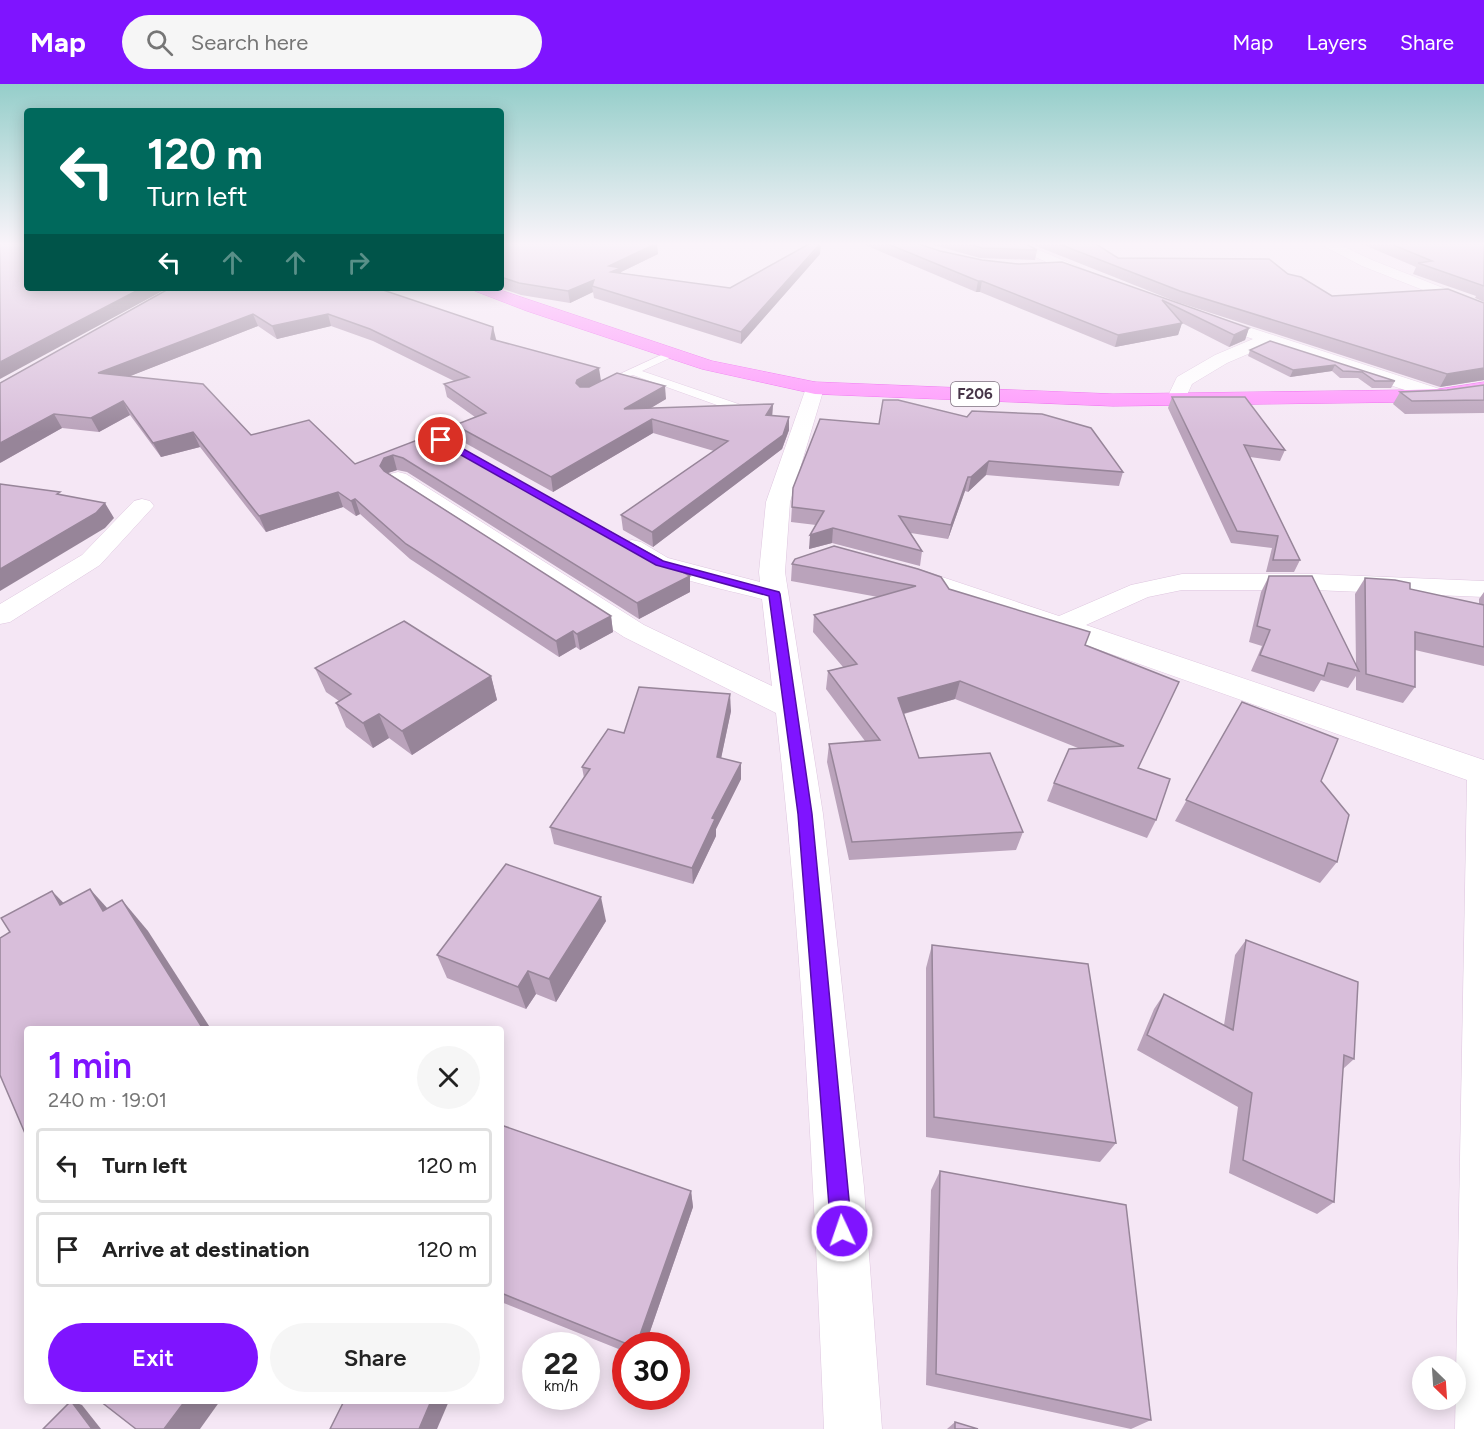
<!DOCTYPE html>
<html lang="en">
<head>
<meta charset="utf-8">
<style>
  body { margin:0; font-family:Figtree,sans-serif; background:#f6f6f6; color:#222; height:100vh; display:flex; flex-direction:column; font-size:22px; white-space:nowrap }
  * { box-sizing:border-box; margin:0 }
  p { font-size:20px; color:#767676 }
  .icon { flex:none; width:33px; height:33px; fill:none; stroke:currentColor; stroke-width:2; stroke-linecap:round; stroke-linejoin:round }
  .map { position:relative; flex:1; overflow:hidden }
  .panel { position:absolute; left:24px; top:942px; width:480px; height:378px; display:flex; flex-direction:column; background:#fff; border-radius:6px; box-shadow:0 3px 15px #0003 }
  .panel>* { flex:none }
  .guide { position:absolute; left:24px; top:24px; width:480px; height:183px; border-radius:6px; box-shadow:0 3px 15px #0003; background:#00695c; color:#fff; overflow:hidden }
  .needle { width:39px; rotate:155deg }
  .fabs { position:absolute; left:1412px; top:1272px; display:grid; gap:12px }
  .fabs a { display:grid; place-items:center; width:54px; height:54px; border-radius:50%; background:#fff; box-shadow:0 3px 15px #0003; font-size:30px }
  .speed { position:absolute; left:522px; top:1248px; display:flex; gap:12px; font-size:30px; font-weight:700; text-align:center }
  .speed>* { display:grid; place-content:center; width:78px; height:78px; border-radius:50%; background:#fff; box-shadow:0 3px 15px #0003; line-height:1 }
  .speed small { font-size:15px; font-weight:400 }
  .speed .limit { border:9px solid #d22; background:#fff; color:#111 }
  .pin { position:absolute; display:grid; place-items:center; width:51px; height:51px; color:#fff; margin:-26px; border:3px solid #fff; border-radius:50%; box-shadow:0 2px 6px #0007 }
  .me { position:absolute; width:66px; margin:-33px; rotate:357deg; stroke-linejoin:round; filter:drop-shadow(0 0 4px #0008) }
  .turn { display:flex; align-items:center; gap:21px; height:126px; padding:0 24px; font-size:27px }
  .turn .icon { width:78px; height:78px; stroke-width:2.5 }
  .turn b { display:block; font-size:42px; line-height:51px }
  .lanes { display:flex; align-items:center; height:57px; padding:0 24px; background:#0003; justify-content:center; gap:30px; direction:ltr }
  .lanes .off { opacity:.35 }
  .round { display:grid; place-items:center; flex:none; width:63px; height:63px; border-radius:32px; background:#f6f6f6 }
  .overview { display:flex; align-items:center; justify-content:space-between; height:102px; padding:0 24px }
  h1 { font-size:36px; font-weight:600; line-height:45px; color:#7f14ff }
  .button { display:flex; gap:12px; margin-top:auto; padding:12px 24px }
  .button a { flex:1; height:69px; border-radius:36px; background:#7f14ff; color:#fff; font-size:24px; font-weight:600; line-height:69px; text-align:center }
  .button a+a { background:#f6f6f6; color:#222 }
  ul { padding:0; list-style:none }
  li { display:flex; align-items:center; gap:18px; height:75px; margin:0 12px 9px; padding:0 12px; border:3px solid #e0e0e0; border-radius:6px }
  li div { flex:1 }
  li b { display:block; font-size:22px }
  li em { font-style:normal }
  header { display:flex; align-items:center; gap:36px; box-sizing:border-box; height:84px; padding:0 30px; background:#7f14ff; color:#fff }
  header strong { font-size:28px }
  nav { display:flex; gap:33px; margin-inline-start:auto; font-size:21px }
  .search { width:420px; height:54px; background:#f6f6f6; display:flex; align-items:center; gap:15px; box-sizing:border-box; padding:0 21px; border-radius:33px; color:#767676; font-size:22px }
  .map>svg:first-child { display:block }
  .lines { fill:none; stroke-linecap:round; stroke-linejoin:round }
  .lane-casing { stroke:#dec6df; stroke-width:1 }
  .street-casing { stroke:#dec6df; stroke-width:1 }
  .primary-casing { stroke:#ed5ced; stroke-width:1 }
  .lane { fill:#fff; fill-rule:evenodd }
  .street { fill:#fff; fill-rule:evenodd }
  .primary { fill:#ff96fd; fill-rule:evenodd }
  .wall { fill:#baa3bb }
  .shaded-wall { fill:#978599 }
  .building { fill:#d8beda; stroke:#978599; stroke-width:1.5 }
  .route { fill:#7f14ff; stroke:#530da6; stroke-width:1.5 }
  .labels { text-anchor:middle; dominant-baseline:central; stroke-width:5; stroke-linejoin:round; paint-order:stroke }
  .shield { fill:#fff; stroke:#7e727f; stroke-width:1.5 }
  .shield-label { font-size:15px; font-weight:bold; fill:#473548 }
</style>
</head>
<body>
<header>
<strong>Map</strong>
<div class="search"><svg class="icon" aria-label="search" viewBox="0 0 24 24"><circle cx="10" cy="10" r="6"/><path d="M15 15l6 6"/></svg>Search here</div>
<nav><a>Map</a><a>Layers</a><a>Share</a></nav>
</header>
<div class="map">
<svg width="1484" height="1345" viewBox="0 0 1484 1345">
  <rect width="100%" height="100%" fill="#f5e7f5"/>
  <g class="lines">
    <!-- lane casing -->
    <g class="lane-casing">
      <polygon id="lane" points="672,266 676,267 676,271 642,287 750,324 752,327 750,330 742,330 633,291 626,293 620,290"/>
    </g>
    <!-- street casing -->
    <g class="street-casing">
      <g id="street">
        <polygon points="1007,160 1025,160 1100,192 1102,195 1095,199 1090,198"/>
        <polygon points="1320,160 1338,160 1372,176 1484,220 1484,230 1362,182"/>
        <polygon points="1205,229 1446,307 1449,311 1446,315 1432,315 1269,261 1227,279 1192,300 1183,320 1169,320 1166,316 1177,293 1215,271 1253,255 1199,237 1197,234 1199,231"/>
        <path d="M 815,298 L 822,300 L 824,304 L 790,418 L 785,488 L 823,730 L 864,1103 L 882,1345 L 824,1345 C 814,1106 803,866 776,629 L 624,553 L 390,400 L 387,395 L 390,390 L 398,388 L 406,390 L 644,541 L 772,602 L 762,515 C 729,506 638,489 620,463 L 623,458 L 632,456 L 641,458 L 668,474 L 760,498 L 759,488 L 766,418 L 806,304 L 808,300 Z"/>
        <polygon points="142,415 150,417 154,422 100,481 10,538 0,540 0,520 82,471 134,417"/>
        <polygon points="906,481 1059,532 1131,501 1182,490 1314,490 1484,497 1484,513 1314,506 1182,506 1148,513 1086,541 1484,676 1484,1345 1455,1345 1467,696 897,494 893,489 897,484"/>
      </g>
    </g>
    <!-- primary casing -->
    <g class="primary-casing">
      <polygon id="primary" points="473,204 494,204 712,277 815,298 1113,310 1409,306 1439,305 1484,298 1484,310 1439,317 1409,318 1113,322 815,310 702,285 527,227 475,207"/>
    </g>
    <!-- lane -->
    <use href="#lane" class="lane"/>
    <!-- street -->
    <use href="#street" class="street"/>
    <!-- primary -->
    <use href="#primary" class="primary"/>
  </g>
  <!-- wall -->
  <g class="wall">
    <polygon points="501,160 657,160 658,170 621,188 621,189 730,204 820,170 741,260 594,214 593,208 570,219 521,211 501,204"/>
    <polygon points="865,160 919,160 940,167 982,176 1019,180 1062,178 1249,244 1245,256 1229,263 1182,239 1178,251 1115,263 980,208 976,208 865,161"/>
    <polygon points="930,160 1026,160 1037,166 1035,176 980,174"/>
    <polygon points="1031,160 1096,160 1118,174 1288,190 1332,212 1484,219 1484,296 1440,303 1177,218"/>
    <polygon points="1362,160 1484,160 1484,218 1475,214 1476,212 1413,190 1416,183"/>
    <polygon points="170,204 493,243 495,257 601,297 666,315 651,324 773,320 772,331 789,346 782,365 653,463 623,446 621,431 714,367 653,349 553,408 458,355 455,341 475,333 447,313 444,300 454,297 373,257 331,242 277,255 258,242 130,292 251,351 355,380 433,350 690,492 690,508 639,535 407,388 397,386 388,389 611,532 613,548 580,566 576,563 559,573 410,475 360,430 356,432 343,423 266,448 200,363 161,373 130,331 99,348 62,344 0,379"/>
    <polygon points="1270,257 1395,297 1391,304 1372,304 1358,294 1340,294 1332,287 1290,293 1248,272 1250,266"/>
    <polygon points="1484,301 1484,329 1405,330 1393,320 1400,308 1447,306"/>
    <polygon points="1172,313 1285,366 1280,377 1250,373 1300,476 1294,488 1266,488 1272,464 1231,459 1168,324"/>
    <polygon points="967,333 1123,388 1119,402 986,391 968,408 965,407 948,455 911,449 922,467 920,482 832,459 809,465 816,441 791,438 793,404 879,340"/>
    <polygon points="792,480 949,505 1085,561 1138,684 1156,736 1147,754 1047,717 1054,699 1078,664 955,615 904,630 919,674 1023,748 1016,766 849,776 827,678 829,660 865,657 826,605 828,587 843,583 813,548 814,531 878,513 791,497"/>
    <polygon points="1269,492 1356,581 1355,510 1365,494 1410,505 1479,520 1479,515 1484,508 1484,582 1415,566 1415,603 1403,619 1356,606 1356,592 1348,604 1321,596 1314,608 1251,587 1262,562 1249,558 1261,508"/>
    <polygon points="315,584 491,592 497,616 412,671 389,654 373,664 346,643 336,619 339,617 326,608"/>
    <polygon points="1242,618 1337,778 1320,799 1175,737"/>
    <polygon points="731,627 721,674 741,679 741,695 716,745 716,752 693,800 554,760 550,743 584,694 582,683 624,649"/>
    <polygon points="606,837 556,918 536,910 526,925 447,894 437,871"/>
    <polygon points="1246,856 1354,975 1343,985 1334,1118 1317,1130 1229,1089 1238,1023 1137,966 1154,925 1164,910 1224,941 1235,871"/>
    <polygon points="932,861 1116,1059 1100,1078 926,1053 926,884"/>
    <polygon points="501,1041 691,1107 693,1123 645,1262 626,1262 626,1268 501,1218"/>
    <polygon points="940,1087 1151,1336 1131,1345 926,1301 931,1106"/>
    <polygon points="955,1338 978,1345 947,1345"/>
  </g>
  <!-- shaded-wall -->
  <g class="shaded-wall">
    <polygon points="655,160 657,160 658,170 621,188 622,195 612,199 609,182"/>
    <polygon points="821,160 820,170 741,260 741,248"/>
    <polygon points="594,196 592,202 593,208 570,219 568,207"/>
    <polygon points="978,197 982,197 980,208 976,208"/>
    <polygon points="142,204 168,204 0,295 0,278"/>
    <polygon points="253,230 258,242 105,302 98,289"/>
    <polygon points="328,230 331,242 277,255 272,242"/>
    <polygon points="1182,239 1178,251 1115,263 1118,251"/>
    <polygon points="493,243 496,255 493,268 491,255"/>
    <polygon points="1249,244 1245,256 1229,263 1234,251"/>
    <polygon points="1335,281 1332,287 1290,293 1293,286"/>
    <polygon points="599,284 601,297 578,312 576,299 577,296"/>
    <polygon points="1484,284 1484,296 1440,303 1447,290"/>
    <polygon points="665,302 666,315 625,339 624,325"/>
    <polygon points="123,317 130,331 99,348 91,334"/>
    <polygon points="773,320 772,334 766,331"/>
    <polygon points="54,330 62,344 0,379 0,359"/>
    <polygon points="789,333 789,346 782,365 653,463 652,448"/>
    <polygon points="652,335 653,349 553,408 551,393"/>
    <polygon points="193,348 200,363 161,373 153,359"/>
    <polygon points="393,371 397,386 388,389 385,396 380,382 384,374"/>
    <polygon points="989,377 986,391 968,408 971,393"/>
    <polygon points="968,393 965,407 948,455 951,441"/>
    <polygon points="338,408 343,423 266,448 259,432"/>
    <polygon points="355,415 360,430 356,432 351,417"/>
    <polygon points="105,419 114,434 105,444 0,507 0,485"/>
    <polygon points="833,444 832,459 809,465 810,451"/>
    <polygon points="690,492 690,508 639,535 637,519"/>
    <polygon points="611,532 613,548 580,566 577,550"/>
    <polygon points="573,547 576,563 559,573 556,557"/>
    <polygon points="491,592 497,616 412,671 402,647"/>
    <polygon points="960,597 955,615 895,632 898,614"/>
    <polygon points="730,610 731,627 718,689 717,673"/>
    <polygon points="379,630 389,654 373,664 363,639"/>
    <polygon points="741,679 741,695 716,745 716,752 693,800 692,784 712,734"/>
    <polygon points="90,805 118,836 103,827"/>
    <polygon points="52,807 81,837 60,821"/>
    <polygon points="601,813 606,837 556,918 549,895"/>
    <polygon points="122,816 148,847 211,945 203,945"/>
    <polygon points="528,887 536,910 526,925 518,903"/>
    <polygon points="691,1107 693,1123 645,1262 636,1262"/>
    <polygon points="71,1317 82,1321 101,1345 92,1345"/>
    <polygon points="185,1317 220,1317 200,1345 164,1345"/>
    <polygon points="431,1317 449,1317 437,1345 419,1345"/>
  </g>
  <!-- building -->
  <g class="building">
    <polygon points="0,160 27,160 27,204 142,204 0,278"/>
    <polygon points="501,160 655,160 609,182 621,184 611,188 730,204 809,160 820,160 741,248 592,202 594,196 568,207 519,199 501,193"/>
    <polygon points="888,160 919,160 940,167 982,176 1019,180 1062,178 1249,244 1234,251 1162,216 1182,239 1118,251 982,197 978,197"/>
    <polygon points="969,160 1026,160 1037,166 982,164"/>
    <polygon points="1059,160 1096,160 1118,174 1269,175 1288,190 1301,193 1332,212 1448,205 1484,219 1484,284 1447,290 1180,207"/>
    <polygon points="1391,160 1484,160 1484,202 1418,179 1432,177"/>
    <polygon points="170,204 377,204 493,243 491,255 599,284 577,296 576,299 580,303 589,303 617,289 665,302 624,325 773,320 766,331 789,333 783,351 652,448 621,431 728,357 652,335 551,393 455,341 486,329 444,300 469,293 370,245 328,230 272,242 253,230 98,289 203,300 251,351 309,336 355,380 433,350 690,492 637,519 403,374 393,371 384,374 380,382 384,387 611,532 577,550 573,547 556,557 406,460 355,415 351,417 338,408 259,432 193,348 153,359 123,317 91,334 54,330 0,359 0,299"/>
    <polygon points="1270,257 1395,297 1375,297 1362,288 1343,287 1335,281 1293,286 1250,266"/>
    <polygon points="1484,301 1484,316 1412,317 1400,308 1447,306"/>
    <polygon points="1172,313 1245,313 1285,366 1244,361 1300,476 1273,476 1278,452 1237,447"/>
    <polygon points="883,316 898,316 967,333 972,327 1042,330 1091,344 1123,388 989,377 971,393 968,393 951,441 899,432 922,467 833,444 810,451 824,427 792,423 793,404 820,335 879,340"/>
    <polygon points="0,400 60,408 57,410 105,419 96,429 0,485"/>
    <polygon points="834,462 918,485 941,493 949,505 1090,548 1085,561 1179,598 1138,684 1170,695 1156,736 1054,699 1069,665 1124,662 960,597 898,614 919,674 990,669 1023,748 852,758 829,660 880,656 828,587 857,580 814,531 916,502 792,480 795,475"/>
    <polygon points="1269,492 1312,492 1359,587 1328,579 1324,592 1260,571 1270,546 1257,542"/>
    <polygon points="1365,494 1395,496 1410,499 1410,505 1484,521 1484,563 1415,548 1415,603 1366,590"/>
    <polygon points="404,537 491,592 402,647 379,630 363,639 336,619 351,610 315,584"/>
    <polygon points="639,603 730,610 717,673 741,679 712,734 715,735 692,784 550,743 590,685 582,683 608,645 624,649"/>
    <polygon points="1242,618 1338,655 1321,697 1349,731 1337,778 1186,716"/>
    <polygon points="506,780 601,813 549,895 528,887 518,903 437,871"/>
    <polygon points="90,805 103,827 122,816 203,945 27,945 27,1054 0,991 0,854 10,848 1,834 52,807 60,821"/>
    <polygon points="1246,856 1358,898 1354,975 1344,971 1334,1118 1243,1076 1252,1009 1147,951 1164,910 1233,946"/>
    <polygon points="932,861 1088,880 1116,1059 934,1033"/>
    <polygon points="501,1041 691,1107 636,1262 632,1262 501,1209"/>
    <polygon points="940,1087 1126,1121 1151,1336 936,1290"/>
    <polygon points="71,1317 92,1345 43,1345"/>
    <polygon points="100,1317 185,1317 164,1345 136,1345"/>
    <polygon points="344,1317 431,1317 419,1345 330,1345"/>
    <polygon points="955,1338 978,1345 955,1345"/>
  </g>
  <!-- sky -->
  <linearGradient id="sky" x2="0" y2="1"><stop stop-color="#95ceca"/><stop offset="0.46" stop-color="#faf4fa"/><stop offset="1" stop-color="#faf4fa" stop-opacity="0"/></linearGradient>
  <rect width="1484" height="348" fill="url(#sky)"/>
  <!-- route -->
  <polygon class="route" points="438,354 444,354 663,477 779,508 780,510 812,730 852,1147 849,1155 842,1158 834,1155 831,1147 798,730 769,512 656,481 438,358"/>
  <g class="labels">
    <!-- shield labels -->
    <rect class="shield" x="951" y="298" width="48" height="24" rx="4.5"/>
    <g class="shield-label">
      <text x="975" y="310">F206</text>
    </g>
  </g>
</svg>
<div class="fabs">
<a><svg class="needle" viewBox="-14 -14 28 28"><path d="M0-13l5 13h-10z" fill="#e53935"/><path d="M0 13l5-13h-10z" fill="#767676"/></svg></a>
</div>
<div class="speed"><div>22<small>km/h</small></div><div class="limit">30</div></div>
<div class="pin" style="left:441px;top:356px;background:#d93025"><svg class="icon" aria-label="arrive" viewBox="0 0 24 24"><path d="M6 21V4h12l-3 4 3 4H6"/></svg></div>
<svg class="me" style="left:842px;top:1147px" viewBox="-20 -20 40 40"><circle r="17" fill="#7f14ff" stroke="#fff" stroke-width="3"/><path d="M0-11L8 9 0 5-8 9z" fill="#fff"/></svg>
<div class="guide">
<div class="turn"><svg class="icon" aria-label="left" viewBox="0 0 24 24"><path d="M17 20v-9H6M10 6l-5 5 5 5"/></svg><div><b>120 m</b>Turn left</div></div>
<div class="lanes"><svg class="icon" aria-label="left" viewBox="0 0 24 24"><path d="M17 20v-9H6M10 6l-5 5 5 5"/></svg><svg class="icon off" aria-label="ahead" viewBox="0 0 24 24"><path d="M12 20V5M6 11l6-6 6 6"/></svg><svg class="icon off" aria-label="ahead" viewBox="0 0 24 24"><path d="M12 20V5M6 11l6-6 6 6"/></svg><svg class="icon off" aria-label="right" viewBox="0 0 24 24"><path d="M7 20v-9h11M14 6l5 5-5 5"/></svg></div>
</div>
<section class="panel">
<div class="overview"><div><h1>1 min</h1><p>240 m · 19:01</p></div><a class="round"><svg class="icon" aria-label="close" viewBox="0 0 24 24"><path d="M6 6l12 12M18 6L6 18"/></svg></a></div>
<ul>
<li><svg class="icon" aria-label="left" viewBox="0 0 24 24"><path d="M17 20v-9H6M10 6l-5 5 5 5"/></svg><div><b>Turn left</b></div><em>120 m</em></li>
<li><svg class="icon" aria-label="arrive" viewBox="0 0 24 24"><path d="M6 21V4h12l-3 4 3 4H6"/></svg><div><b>Arrive at destination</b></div><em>120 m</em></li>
</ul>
<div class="button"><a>Exit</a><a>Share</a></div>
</section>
</div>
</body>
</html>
